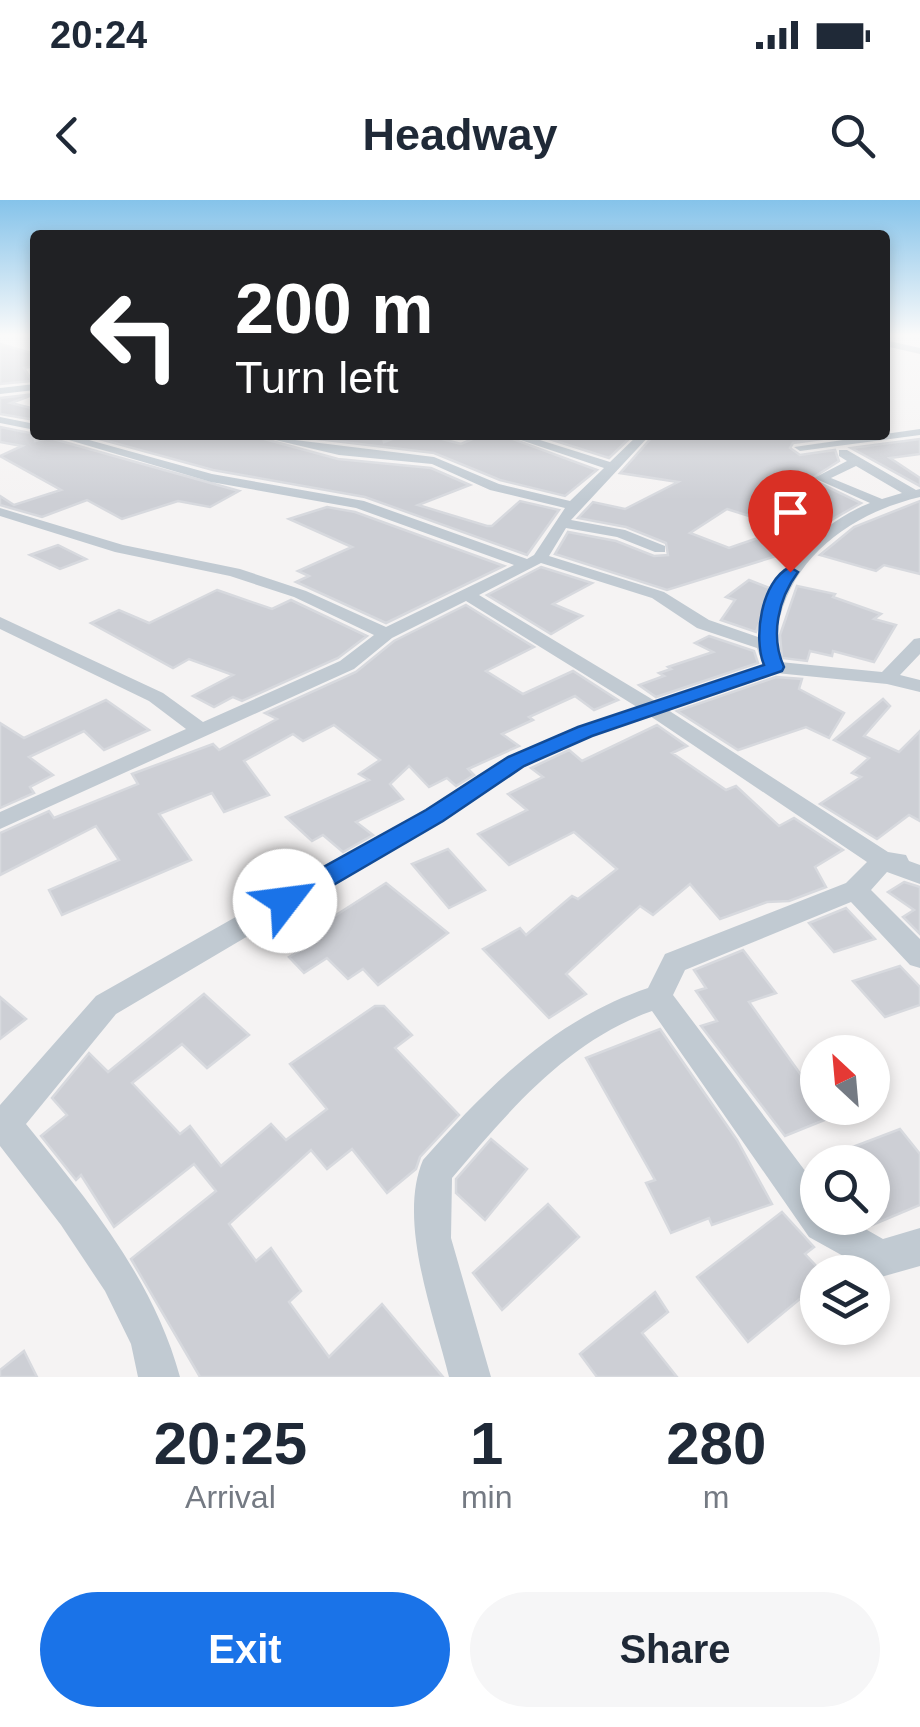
<!DOCTYPE html>
<html lang="en">
<head>
<meta charset="utf-8">
<style>
  body { margin:0; font-family:Helvetica,sans-serif; background:#f6f6f7; color:#1f2937; height:100vh; display:flex; flex-direction:column; font-size:38px; white-space:nowrap }
  * { box-sizing:border-box; margin:0 }
  p { font-size:32px; color:#747a83 }
  .icon { flex:none; width:55px; height:55px; fill:none; stroke:currentColor; stroke-width:2; stroke-linecap:round; stroke-linejoin:round }
  .map { position:relative; height:1177px; overflow:hidden }
  .details { display:flex; flex-direction:column; background:#fff; flex:1 }
  .details>* { flex:none }
  .banner { position:absolute; left:30px; top:30px; width:860px; height:210px; border-radius:10px; box-shadow:0 5px 15px #0003; background:#202124; color:#fff; overflow:hidden }
  .needle { width:65px; rotate:334deg }
  .fabs { position:absolute; left:800px; top:835px; display:grid; gap:20px }
  .fabs a { display:grid; place-items:center; width:90px; height:90px; border-radius:50%; background:#fff; box-shadow:0 5px 15px #0003; font-size:50px }
  .pin { position:absolute; display:grid; place-items:center; width:85px; height:85px; color:#fff; margin:-102px -42px; border-radius:50% 50% 50% 0; rotate:-45deg; box-shadow:0 0 10px #0007 }
  .pin .icon { rotate:45deg }
  .me { position:absolute; width:110px; margin:-55px; rotate:60deg; stroke-linejoin:round; filter:drop-shadow(0 0 8px #0008) }
  .turn { display:flex; align-items:center; gap:35px; height:210px; padding:0 40px; font-size:45px }
  .turn .icon { width:130px; height:130px; stroke-width:2.5 }
  .turn b { display:block; font-size:70px; line-height:85px }
  .eta { display:flex; justify-content:space-evenly; align-items:center; height:170px; text-align:center }
  .eta b { font-size:60px; font-weight:700; line-height:70px }
  .primary-button { display:flex; gap:20px; margin-top:auto; padding:20px 40px }
  .primary-button a { flex:1; height:115px; border-radius:60px; background:#1a73e8; color:#fff; font-size:40px; font-weight:700; line-height:115px; text-align:center }
  .primary-button a+a { background:#f6f6f7; color:#1f2937 }
  .status { display:flex; justify-content:space-between; align-items:center; height:70px; padding:0 50px; background:#fff; direction:ltr }
  .status svg { height:28px; fill:currentColor }
  header { display:flex; justify-content:space-between; align-items:center; height:130px; padding:0 40px; background:#fff; font-size:45px; font-weight:700 }
  .map>svg:first-child { display:block }
  .building { fill:#cdcfd5; stroke:#d7d9de; stroke-width:2.5; fill-rule:evenodd }
  .lines { fill:none; stroke-linecap:round; stroke-linejoin:round }
  .street { fill:#c1cad2; fill-rule:evenodd }
  .route { fill:#1a73e8; stroke:#114b97; stroke-width:2.5 }
</style>
</head>
<body>
<div class="status"><b>20:24</b><svg viewBox="0 0 49 12"><path d="M0 12V9h3v3zM5 12V6h3v6zM10 12V3h3v9zM15 12V0h3v12zM26 1h20v11H26zM47 4h2v5h-2z"/></svg></div>
<header><svg class="icon" aria-label="back" viewBox="0 0 24 24"><path d="M15 5l-7 7 7 7"/></svg>Headway<svg class="icon" aria-label="search" viewBox="0 0 24 24"><circle cx="10" cy="10" r="6"/><path d="M15 15l6 6"/></svg></header>
<div class="map">
<svg width="920" height="1177" viewBox="0 0 920 1177">
  <rect width="100%" height="100%" fill="#f5f3f3"/>
  <!-- building -->
  <g class="building">
    <polygon points="0,144 35,154 35,166 24,168 32,181 0,184"/>
    <polygon points="35,194 11,203 35,209 35,220 0,214 0,198"/>
    <polygon points="0,227 35,234 35,241 50,238 239,291 210,307 178,301 122,319 87,300 42,317 0,305 0,296 14,305 61,290 0,256 22,246 0,242"/>
    <polygon points="85,235 250,235 338,259 431,268 470,285 418,305 487,326 492,326 520,301 559,310 527,355 365,297 213,270"/>
    <polygon points="285,235 382,235 384,242 403,235 427,235 461,244 482,235 502,235 597,270 565,296 500,280 434,253"/>
    <polygon points="537,235 633,235 609,258"/>
    <path d="M 654,235 L 851,235 L 793,243 L 790,248 L 800,255 L 835,250 L 839,261 L 811,279 L 861,303 L 828,322 L 799,349 L 667,390 L 555,354 L 568,332 L 616,341 L 654,356 L 668,355 L 666,343 L 626,327 L 578,318 L 593,302 L 625,309 L 678,282 L 620,273 ZM 727,309 L 787,328 L 729,348 L 690,333 Z"/>
    <polygon points="920,239 920,254 890,258 920,278 920,286 851,248"/>
    <polygon points="920,301 920,374 884,365 876,371 820,355 854,327"/>
    <polygon points="327,307 355,312 504,366 386,423 296,382 309,376 298,371 352,347 289,319"/>
    <polygon points="58,345 86,359 60,369 30,355"/>
    <polygon points="541,367 592,383 553,404 582,416 551,434 487,395"/>
    <polygon points="749,380 772,389 756,432 721,420 735,400 726,397"/>
    <polygon points="797,386 835,394 833,397 881,414 874,419 896,425 874,462 833,451 832,456 810,451 807,461 782,458 780,435"/>
    <polygon points="217,390 272,409 291,400 367,436 338,458 242,501 233,497 214,507 193,496 233,475 189,459 173,468 91,423 119,410 149,423"/>
    <polygon points="466,405 534,447 486,471 523,494 573,471 618,500 594,510 575,496 529,517 533,520 502,534 519,546 468,569 474,575 456,586 447,578 429,587 409,566 390,584 403,599 356,622 373,635 343,652 323,635 312,641 286,617 369,580 359,574 380,560 334,525 303,541 293,534 244,561 269,595 224,612 212,593 159,614 191,660 62,715 49,690 119,660 96,626 0,675 0,633 49,611 54,618 138,584 132,574 213,544 219,550 277,519 265,513 356,472 394,441"/>
    <polygon points="709,436 754,451 758,463 656,497 639,485 664,476 659,473 671,469 668,467 713,452 695,443"/>
    <polygon points="776,477 802,479 799,489 844,513 829,538 806,527 738,550 677,511"/>
    <polygon points="883,499 890,506 864,536 899,552 920,531 920,621 909,615 877,639 820,604 861,577 852,573 869,558 834,540"/>
    <polygon points="106,500 149,530 104,550 84,531 29,557 53,575 30,587 34,593 0,608 0,523 24,538"/>
    <polygon points="657,525 687,546 672,553 726,590 736,586 779,626 794,618 843,650 815,667 826,687 789,701 767,702 720,719 690,684 653,715 640,706 566,774 586,794 549,818 483,749 520,728 526,735 572,696 578,699 617,669 574,632 509,665 478,634 527,610 508,594 543,577 531,568 569,550 582,561"/>
    <polygon points="448,649 485,690 449,708 412,664"/>
    <polygon points="904,682 920,687 920,734 903,717 914,710 888,692"/>
    <polygon points="386,683 448,733 378,785 363,769 348,779 327,758 304,773 289,757 313,743 305,735"/>
    <polygon points="846,708 875,739 834,752 809,723"/>
    <polygon points="743,750 776,793 749,802 811,889 818,886 818,908 854,908 785,936 701,826 717,821 696,791 706,788 694,770"/>
    <polygon points="900,766 920,787 920,805 885,817 853,781"/>
    <polygon points="204,794 249,835 207,868 182,844 132,883 180,934 190,926 221,966 271,924 286,940 327,909 290,864 375,806 384,806 412,835 395,848 459,915 420,957 416,969 387,993 352,949 327,969 311,950 229,1024 256,1061 271,1048 301,1091 289,1102 329,1157 382,1104 443,1177 200,1177 131,1059 216,991 194,964 114,1027 81,975 76,980 41,936 67,915 52,898 89,853 108,872"/>
    <polygon points="0,797 26,819 0,839"/>
    <polygon points="660,829 737,940 772,1004 712,1025 709,1018 671,1033 646,983 655,980 586,858"/>
    <polygon points="900,929 920,954 920,1005 872,1025 872,962 816,961"/>
    <polygon points="491,939 527,969 485,1020 456,993 456,979"/>
    <polygon points="548,1004 579,1037 502,1110 473,1073"/>
    <polygon points="782,1012 814,1047 805,1054 818,1068 818,1084 748,1142 697,1077"/>
    <polygon points="655,1092 668,1112 642,1133 677,1177 597,1177 580,1154"/>
    <polygon points="24,1151 37,1177 0,1177 0,1170"/>
  </g>
  <g class="lines">
    <!-- street -->
    <g class="street">
      <polygon points="885,140 920,148 920,154 885,146"/>
      <polygon points="35,184 35,190 0,194 0,188"/>
      <polygon points="0,217 35,224 35,230 0,223"/>
      <polygon points="920,229 920,235 800,251 794,247"/>
      <path d="M 52,235 L 71,235 L 212,274 L 364,301 L 527,359 L 534,355 L 565,308 L 490,290 L 432,264 L 339,255 L 254,235 L 434,257 L 499,284 L 570,301 L 604,268 L 506,235 L 524,235 L 610,262 L 638,235 L 650,235 L 571,320 L 625,330 L 665,346 L 665,352 L 655,352 L 617,337 L 566,328 L 549,356 L 664,392 L 709,420 L 758,437 C 772,377 812,326 870,303 L 814,278 L 847,261 L 839,256 L 839,250 L 847,250 L 916,290 L 920,289 L 920,297 C 857,312 797,351 780,417 C 776,433 771,448 780,462 L 882,472 L 914,439 L 920,438 L 920,454 L 900,475 L 920,480 L 920,492 L 887,484 L 776,473 L 668,510 L 888,652 L 906,655 L 909,661 L 920,665 L 920,684 L 887,672 L 871,690 L 920,739 L 920,768 L 910,765 L 851,702 L 685,770 L 673,795 L 818,988 L 818,1018 L 846,1018 L 883,1039 L 920,1028 L 920,1066 L 881,1077 L 809,1037 L 652,811 C 567,841 508,912 452,978 L 451,1038 L 491,1177 L 449,1177 C 434,1115 397,1021 423,960 C 488,887 553,820 648,788 L 665,754 L 846,683 L 867,662 L 650,516 L 592,535 L 524,567 L 443,621 L 116,814 L 26,924 C 89,1002 153,1078 180,1177 L 138,1177 L 131,1144 L 105,1091 L 61,1025 L 0,946 L 0,905 L 96,796 L 427,609 L 508,557 L 578,527 L 637,507 L 466,401 L 392,438 L 354,469 L 0,629 L 0,612 L 186,529 L 149,501 L 0,429 L 0,417 L 163,493 L 203,522 L 340,461 L 374,435 L 294,397 L 230,376 L 115,352 L 0,316 L 0,308 L 123,345 L 240,369 L 306,391 L 386,427 L 514,365 L 356,308 L 211,282 ZM 856,266 L 902,293 L 882,299 L 831,278 ZM 541,363 L 652,398 L 697,428 L 757,448 L 763,465 L 655,501 L 479,395 Z"/>
    </g>
  </g>
  <!-- sky -->
  <linearGradient id="sky" x2="0" y2="1"><stop stop-color="#85c3ea"/><stop offset="0.45" stop-color="#fafafa"/><stop offset="1" stop-color="#fafafa" stop-opacity="0"/></linearGradient>
  <rect width="920" height="300" fill="url(#sky)"/>
  <!-- route -->
  <path class="route" d="M 790,367 L 798,372 C 778,399 770,436 784,467 L 782,471 L 592,536 L 524,566 L 443,621 L 294,708 L 275,708 L 272,701 L 275,694 L 426,610 L 508,557 L 578,527 L 764,465 C 753,438 761,381 790,367 Z"/>
</svg>
<div class="fabs">
<a><svg class="needle" viewBox="-14 -14 28 28"><path d="M0-13l5 13h-10z" fill="#e53935"/><path d="M0 13l5-13h-10z" fill="#747a83"/></svg></a>
<a><svg class="icon" aria-label="search" viewBox="0 0 24 24"><circle cx="10" cy="10" r="6"/><path d="M15 15l6 6"/></svg></a>
<a><svg class="icon" aria-label="layers" viewBox="0 0 24 24"><path d="M12 4l9 5-9 5-9-5zM3 14l9 5 9-5"/></svg></a>
</div>
<div class="pin" style="left:790px;top:372px;background:#d93025"><svg class="icon" aria-label="arrive" viewBox="0 0 24 24"><path d="M6 21V4h12l-3 4 3 4H6"/></svg></div>
<svg class="me" style="left:285px;top:701px" viewBox="-20 -20 40 40"><circle r="19" fill="#fff"/><path d="M0-13L10 11 0 6-10 11z" fill="#1a73e8"/></svg>
<div class="banner">
<div class="turn"><svg class="icon" aria-label="left" viewBox="0 0 24 24"><path d="M17 20v-9H6M10 6l-5 5 5 5"/></svg><div><b>200 m</b>Turn left</div></div>
</div>
</div>
<section class="details">
<div class="eta">
<div><b>20:25</b><p>Arrival</p></div>
<div><b>1</b><p>min</p></div>
<div><b>280</b><p>m</p></div>
</div>
<div class="primary-button"><a>Exit</a><a>Share</a></div>
</section>
</body>
</html>
